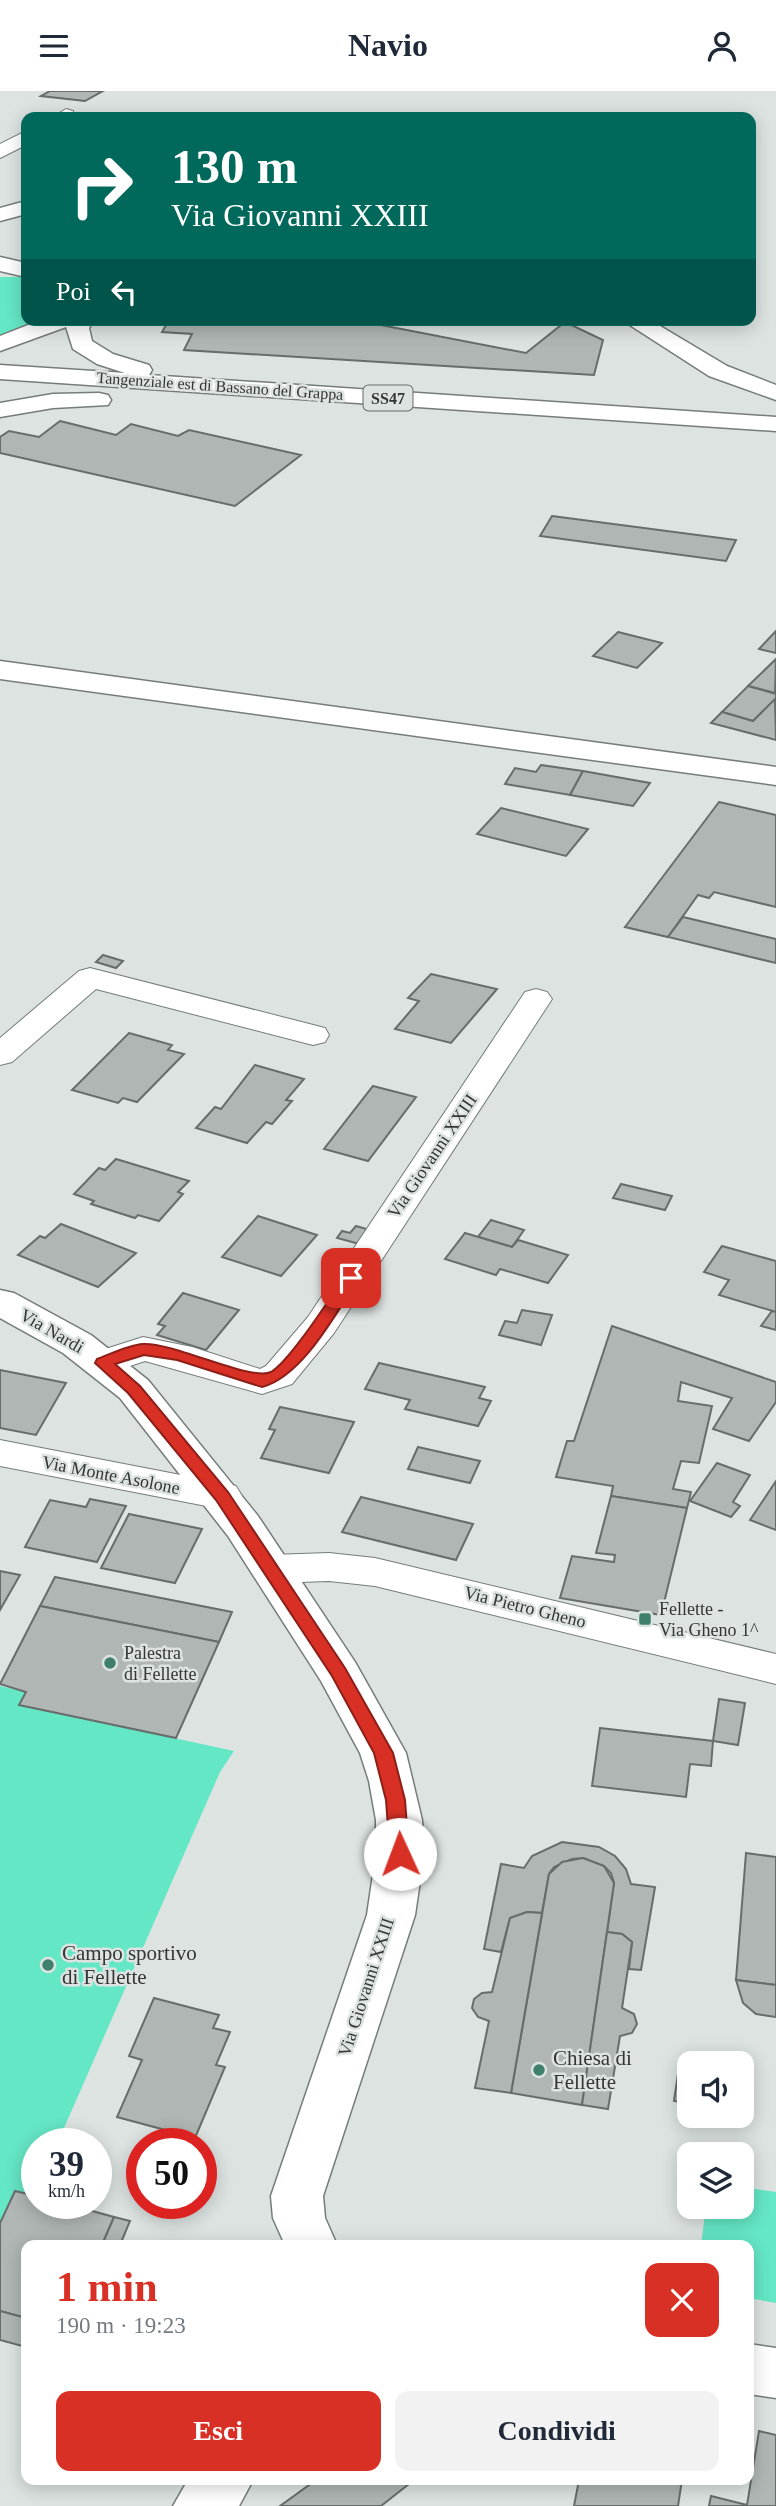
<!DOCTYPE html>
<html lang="it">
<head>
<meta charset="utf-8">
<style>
  body { margin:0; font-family:Georgia,serif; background:#f2f2f3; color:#1f2937; height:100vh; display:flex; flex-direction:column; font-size:26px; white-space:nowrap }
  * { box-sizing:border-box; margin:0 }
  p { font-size:23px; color:#747a83 }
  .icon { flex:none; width:38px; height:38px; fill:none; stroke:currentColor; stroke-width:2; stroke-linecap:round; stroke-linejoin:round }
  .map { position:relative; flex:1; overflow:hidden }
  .details { position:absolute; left:21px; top:2149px; width:733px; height:245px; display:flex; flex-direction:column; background:#fff; border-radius:14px; box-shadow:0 4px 18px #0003 }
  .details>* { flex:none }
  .guide { position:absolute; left:21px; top:21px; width:735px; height:214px; border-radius:14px; box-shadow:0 4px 18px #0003; background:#00695c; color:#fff; overflow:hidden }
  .fabs { position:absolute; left:677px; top:1960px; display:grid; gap:14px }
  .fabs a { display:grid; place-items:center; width:77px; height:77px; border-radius:14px; background:#fff; box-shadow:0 4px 18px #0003; font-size:35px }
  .speed { position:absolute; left:21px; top:2037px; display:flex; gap:14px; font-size:35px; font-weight:700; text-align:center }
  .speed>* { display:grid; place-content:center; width:91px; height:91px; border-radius:50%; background:#fff; box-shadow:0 4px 18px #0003; line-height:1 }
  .speed small { font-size:18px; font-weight:400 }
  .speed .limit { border:10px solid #d22; background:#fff; color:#111 }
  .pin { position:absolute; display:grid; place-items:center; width:60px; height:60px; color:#fff; margin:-30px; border-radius:14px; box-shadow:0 4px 10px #0006 }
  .me { position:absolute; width:77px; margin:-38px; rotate:358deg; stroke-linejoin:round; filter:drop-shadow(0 0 5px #0008) }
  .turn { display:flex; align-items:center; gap:24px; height:147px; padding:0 35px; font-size:32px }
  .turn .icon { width:91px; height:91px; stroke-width:2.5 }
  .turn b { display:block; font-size:49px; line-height:60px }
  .then { display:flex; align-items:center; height:66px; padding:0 35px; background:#0003; gap:14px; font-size:26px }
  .round { display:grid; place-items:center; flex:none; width:74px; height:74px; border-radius:14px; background:#f2f2f3 }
  .summary { display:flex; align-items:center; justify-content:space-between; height:119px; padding:0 35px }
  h1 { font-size:42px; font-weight:600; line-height:52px; color:#d93025 }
  .primary-button { display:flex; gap:14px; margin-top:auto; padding:14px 35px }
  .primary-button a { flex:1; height:80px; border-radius:14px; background:#d93025; color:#fff; font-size:28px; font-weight:600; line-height:80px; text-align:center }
  .primary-button a+a { background:#f2f2f3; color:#1f2937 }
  header { display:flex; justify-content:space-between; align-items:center; height:91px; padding:0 35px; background:#fff; font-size:32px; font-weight:600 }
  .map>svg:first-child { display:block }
  .green { fill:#64e7c5 }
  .building { fill:#afb6b4; stroke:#676d6b; stroke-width:2 }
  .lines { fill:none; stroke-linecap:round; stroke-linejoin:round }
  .minor-casing { stroke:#757c79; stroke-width:2 }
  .tertiary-casing { stroke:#757c79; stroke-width:3 }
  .secondary-casing { stroke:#757c79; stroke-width:3 }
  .primary-casing { stroke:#757c79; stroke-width:3 }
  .trunk-casing { stroke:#757c79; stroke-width:3 }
  .minor { fill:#fff; fill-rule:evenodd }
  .tertiary { fill:#fff; fill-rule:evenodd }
  .secondary { fill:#fff; fill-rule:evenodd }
  .primary { fill:#fff; fill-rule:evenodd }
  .trunk { fill:#fff; fill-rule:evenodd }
  .route { fill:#d93025; stroke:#8d1f18; stroke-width:2 }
  .poi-dot { fill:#3f7f6d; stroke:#dce3e1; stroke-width:2.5 }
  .labels { text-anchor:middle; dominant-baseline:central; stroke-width:5; stroke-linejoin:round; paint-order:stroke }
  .far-street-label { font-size:16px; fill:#333635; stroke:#dce3e1 }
  .shield { fill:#dce3e1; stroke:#666a69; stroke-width:2 }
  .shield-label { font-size:16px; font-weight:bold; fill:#333635 }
  .street-label { font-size:18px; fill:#333635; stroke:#dce3e1 }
  .poi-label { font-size:18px; fill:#333635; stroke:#dce3e1; text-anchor:start }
  .near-poi-label { font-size:21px; fill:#333635; stroke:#dce3e1; text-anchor:start }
</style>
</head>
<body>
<header><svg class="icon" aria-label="menu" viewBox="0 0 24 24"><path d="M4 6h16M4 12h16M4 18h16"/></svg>Navio<svg class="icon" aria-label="person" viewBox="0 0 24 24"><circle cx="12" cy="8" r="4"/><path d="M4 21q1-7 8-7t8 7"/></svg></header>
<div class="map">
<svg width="776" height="2415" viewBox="0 0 776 2415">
  <rect width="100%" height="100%" fill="#dce3e1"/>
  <!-- green -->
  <g class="green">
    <polygon points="0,186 26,186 26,229 60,229 0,250"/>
    <polygon points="0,1595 26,1601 20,1614 234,1660 220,1681 57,2053 37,2053 34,2105 15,2100 0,2132"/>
    <polygon points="742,2096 776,2101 776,2212 749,2207 749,2154 701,2154 706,2116 742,2116"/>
  </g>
  <!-- building -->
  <g class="building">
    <polygon points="50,0 103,0 85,10 41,5"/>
    <polygon points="169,229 355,229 526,262 565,231 603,249 594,284 184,259 192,243 162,241"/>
    <polygon points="60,330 116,344 131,333 178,345 189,339 301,364 235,415 0,362 0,346 9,340 39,346"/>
    <polygon points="552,425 736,449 726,470 540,445"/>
    <polygon points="776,540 776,562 759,558"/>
    <polygon points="618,541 662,552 637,577 593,565"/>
    <polygon points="776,568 775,602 748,595"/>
    <polygon points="748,595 776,603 776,608 753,630 722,621"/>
    <polygon points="775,608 776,649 711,632 722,621 753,630"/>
    <polygon points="541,674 583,680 570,704 505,693 515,677 536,681"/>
    <polygon points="583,680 650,692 633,715 570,704"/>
    <polygon points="719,711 776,724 776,816 714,801 709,807 698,804 668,846 625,836"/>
    <polygon points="501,717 588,738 566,765 477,743"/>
    <polygon points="683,826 776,848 776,872 668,846"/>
    <polygon points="103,864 123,870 116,877 96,871"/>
    <polygon points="431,883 497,898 451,952 395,938 419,910 408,907"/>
    <polygon points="129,942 172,954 168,959 184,963 137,1011 123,1007 118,1012 72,999"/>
    <polygon points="255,974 304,988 286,1009 292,1010 272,1033 266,1031 247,1052 196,1037 215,1016 221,1018"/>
    <polygon points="373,995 416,1006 368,1070 324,1058"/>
    <polygon points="116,1068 189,1090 178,1101 183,1103 159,1130 138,1124 135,1127 91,1113 94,1110 74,1103 99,1077 105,1079"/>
    <polygon points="621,1093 672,1105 665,1119 613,1107"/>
    <polygon points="258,1125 317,1144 281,1185 222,1166"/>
    <polygon points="491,1129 524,1139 512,1156 478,1146"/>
    <polygon points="61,1133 136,1162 98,1196 18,1164 40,1145 45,1147"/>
    <polygon points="356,1135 377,1141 367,1155 337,1147 342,1140 350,1142"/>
    <polygon points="465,1142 512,1156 518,1149 568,1164 548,1192 500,1178 496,1184 445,1168"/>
    <polygon points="722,1155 776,1170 776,1221 719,1204 729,1189 704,1181"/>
    <polygon points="183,1202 239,1219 206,1259 157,1244 165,1235 158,1233"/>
    <polygon points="522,1219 552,1224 541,1254 499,1244 505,1230 517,1232"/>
    <polygon points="772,1220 776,1221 776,1239 761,1235"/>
    <polygon points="612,1235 776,1291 776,1311 749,1350 713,1338 732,1307 681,1291 678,1310 712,1315 699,1372 681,1370 673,1398 691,1401 687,1417 611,1405 613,1395 556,1386 567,1350 574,1350"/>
    <polygon points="379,1272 485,1296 479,1307 491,1310 478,1335 405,1318 410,1309 365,1298"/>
    <polygon points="0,1279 66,1292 36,1344 0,1337"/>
    <polygon points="280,1316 354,1331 329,1382 261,1367 275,1339 269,1338"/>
    <polygon points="418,1356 480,1370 470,1392 408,1378"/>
    <polygon points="717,1372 750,1384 733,1411 740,1415 731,1426 690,1410"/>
    <polygon points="776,1390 776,1439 750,1429"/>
    <polygon points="611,1405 687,1417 661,1524 560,1507 572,1465 614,1471 615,1464 596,1462"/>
    <polygon points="361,1406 473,1433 456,1469 342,1441"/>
    <polygon points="90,1408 126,1415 97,1471 25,1456 50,1409 86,1416"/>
    <polygon points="129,1423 202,1438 175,1492 101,1477"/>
    <polygon points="0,1480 20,1484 0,1519"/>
    <polygon points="55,1486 232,1521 219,1551 40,1515"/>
    <polygon points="40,1515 219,1551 176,1647 19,1614 26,1601 0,1593"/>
    <polygon points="719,1608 745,1612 738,1654 713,1650"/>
    <polygon points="600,1637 713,1650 711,1675 690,1673 686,1706 592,1695"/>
    <polygon points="562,1751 599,1756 615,1765 626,1778 631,1793 655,1796 641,1879 629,1878 632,1851 622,1843 607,1841 614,1792 611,1782 604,1775 583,1767 572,1768 554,1776 549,1783 542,1822 527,1821 510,1827 501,1861 484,1858 501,1773 524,1777 532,1765"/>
    <polygon points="746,1762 776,1766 776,1894 736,1889"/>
    <polygon points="583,1767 604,1775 614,1792 582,2014 511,2002 549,1783 562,1771"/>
    <polygon points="527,1821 542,1822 511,2002 475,1997 489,1930 478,1926 472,1917 474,1908 482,1902 492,1901 510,1827"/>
    <polygon points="607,1841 622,1843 632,1851 622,1917 634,1923 637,1933 632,1942 620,1945 608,2018 582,2014"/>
    <polygon points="736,1889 776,1894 776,1926 756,1923 743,1912"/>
    <polygon points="154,1907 219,1924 213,1937 230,1941 216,1974 225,1976 195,2047 117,2026 142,1969 129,1965"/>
    <polygon points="679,1976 690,1978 690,2012 674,2010"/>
    <polygon points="15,2100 37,2105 37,2112 63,2112 114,2126 102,2154 26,2154 26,2227 0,2220 0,2132"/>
    <polygon points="114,2126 130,2130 120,2154 102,2154"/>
    <polygon points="0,2220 26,2227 26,2256 0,2249"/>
    <polygon points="759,2340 776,2344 776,2415 709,2415 711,2405 747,2414"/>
    <polygon points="316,2389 414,2389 381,2415 280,2415"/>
    <polygon points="579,2389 682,2389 678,2415 574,2415"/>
  </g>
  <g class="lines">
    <!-- minor casing -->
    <g class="minor-casing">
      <g id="minor">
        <polygon points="66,18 73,20 74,26 53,26"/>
        <polygon points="26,40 26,54 0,67 0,53"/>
        <polygon points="90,877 325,937 329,944 325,951 313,954 96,898 12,971 0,974 0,947 79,880"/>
        <polygon points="536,898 547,901 552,908 334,1242 292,1293 262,1303 145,1270 103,1284 90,1281 84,1272 90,1263 143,1246 192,1256 260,1278 266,1275 308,1226 525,901"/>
        <polygon points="0,1349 222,1392 236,1395 242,1405 236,1415 222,1418 0,1375"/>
        <polygon points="329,1462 375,1467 776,1563 776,1593 375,1495 329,1490 271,1492 257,1488 251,1478 257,1468 271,1464"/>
      </g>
    </g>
    <!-- tertiary casing -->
    <g class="tertiary-casing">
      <g id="tertiary">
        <polygon points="0,570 776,676 776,694 0,588"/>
        <polygon points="188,2389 253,2389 239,2415 173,2415"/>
      </g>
    </g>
    <!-- secondary casing -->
    <g class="secondary-casing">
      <g id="secondary">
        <polygon points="0,1199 14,1202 91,1244 148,1289 258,1425 355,1571 406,1662 422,1729 424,1763 415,1824 323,2105 325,2127 337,2154 285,2154 273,2127 271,2105 367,1824 376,1763 376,1729 369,1690 360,1662 321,1590 228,1445 120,1307 63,1262 0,1227"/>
        <polygon points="749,2253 776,2257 776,2307 749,2303"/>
      </g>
    </g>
    <!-- primary casing -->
    <g class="primary-casing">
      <g id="primary">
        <polygon points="26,110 26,123 0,130 0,117"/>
        <polygon points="0,166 26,172 26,186 0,180"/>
        <polygon points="622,229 650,229 727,275 776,294 776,309 709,285"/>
      </g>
    </g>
    <!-- trunk casing -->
    <g class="trunk-casing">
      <g id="trunk">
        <polygon points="41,229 94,229 89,237 92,250 113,263 149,274 152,279 149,284 776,326 776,340 0,288 0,274 125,282 97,273 73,258 66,236 0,260 0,245"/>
        <polygon points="99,302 108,304 111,309 108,314 53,317 0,326 0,312 53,303"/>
      </g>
    </g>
    <!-- minor -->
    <use href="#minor" class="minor"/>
    <!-- tertiary -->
    <use href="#tertiary" class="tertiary"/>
    <!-- secondary -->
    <use href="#secondary" class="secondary"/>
    <!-- primary -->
    <use href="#primary" class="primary"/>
    <!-- trunk -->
    <use href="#trunk" class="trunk"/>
  </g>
  <!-- route -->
  <path class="route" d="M 351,1182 L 359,1187 C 336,1222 303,1285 262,1296 L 177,1269 L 144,1264 L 115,1273 L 140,1295 L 228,1401 L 345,1577 L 393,1662 L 405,1709 L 409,1763 L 406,1768 L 393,1768 L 390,1763 L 386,1709 L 374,1662 L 332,1585 L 216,1409 L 128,1302 L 95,1272 L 97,1268 C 111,1263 128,1254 143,1253 C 173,1251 252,1291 271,1281 C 290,1270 332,1204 346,1184 Z"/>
  <!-- markers -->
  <g class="poi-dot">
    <rect x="638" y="1521" width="14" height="14" rx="3.5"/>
    <circle cx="110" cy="1572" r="7"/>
    <circle cx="48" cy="1874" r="7"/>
    <circle cx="539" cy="1979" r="7"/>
  </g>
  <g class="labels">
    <!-- far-street labels -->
    <g class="far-street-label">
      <text transform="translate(220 295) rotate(4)">Tangenziale est di Bassano del Grappa</text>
    </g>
    <!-- shield labels -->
    <rect class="shield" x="363.5" y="294.5" width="49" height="25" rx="5"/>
    <g class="shield-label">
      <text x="388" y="307">SS47</text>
    </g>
    <!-- street labels -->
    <g class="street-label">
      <text transform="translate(432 1065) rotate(-56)">Via Giovanni XXIII</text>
      <text transform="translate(52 1240) rotate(30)">Via Nardi</text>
      <text transform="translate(111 1384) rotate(11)">Via Monte Asolone</text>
      <text transform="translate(525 1516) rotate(14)">Via Pietro Gheno</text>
      <text transform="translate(366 1896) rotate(-72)">Via Giovanni XXIII</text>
    </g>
    <!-- poi labels -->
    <g class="poi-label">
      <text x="659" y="1518">Fellette -<tspan x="659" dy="21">Via Gheno 1^</tspan></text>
      <text x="124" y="1562">Palestra<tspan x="124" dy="21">di Fellette</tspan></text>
    </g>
    <!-- near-poi labels -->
    <g class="near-poi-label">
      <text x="62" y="1862">Campo sportivo<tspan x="62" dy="24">di Fellette</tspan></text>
      <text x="553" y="1967">Chiesa di<tspan x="553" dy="24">Fellette</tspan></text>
    </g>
  </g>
</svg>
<div class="fabs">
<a><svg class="icon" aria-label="sound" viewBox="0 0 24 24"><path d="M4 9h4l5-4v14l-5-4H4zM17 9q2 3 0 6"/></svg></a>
<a><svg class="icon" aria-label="layers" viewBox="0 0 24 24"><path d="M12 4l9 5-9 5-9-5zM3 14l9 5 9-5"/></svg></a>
</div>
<div class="speed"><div>39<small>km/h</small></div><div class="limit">50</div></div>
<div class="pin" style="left:351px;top:1187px;background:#d93025"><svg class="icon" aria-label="arrive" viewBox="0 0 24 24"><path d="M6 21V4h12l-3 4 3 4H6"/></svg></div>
<svg class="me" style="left:400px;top:1763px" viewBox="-20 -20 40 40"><circle r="19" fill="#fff"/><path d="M0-13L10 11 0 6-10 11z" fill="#d93025"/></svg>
<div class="guide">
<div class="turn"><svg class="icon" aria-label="right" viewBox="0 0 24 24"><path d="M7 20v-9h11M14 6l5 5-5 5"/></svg><div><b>130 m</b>Via Giovanni XXIII</div></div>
<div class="then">Poi<svg class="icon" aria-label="left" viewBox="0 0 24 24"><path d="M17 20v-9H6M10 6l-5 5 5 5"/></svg></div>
</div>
<section class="details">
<div class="summary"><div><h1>1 min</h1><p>190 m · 19:23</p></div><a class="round" style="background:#d93025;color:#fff"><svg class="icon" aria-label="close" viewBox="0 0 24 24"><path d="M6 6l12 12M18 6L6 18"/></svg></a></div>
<div class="primary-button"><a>Esci</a><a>Condividi</a></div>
</section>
</div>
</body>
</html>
